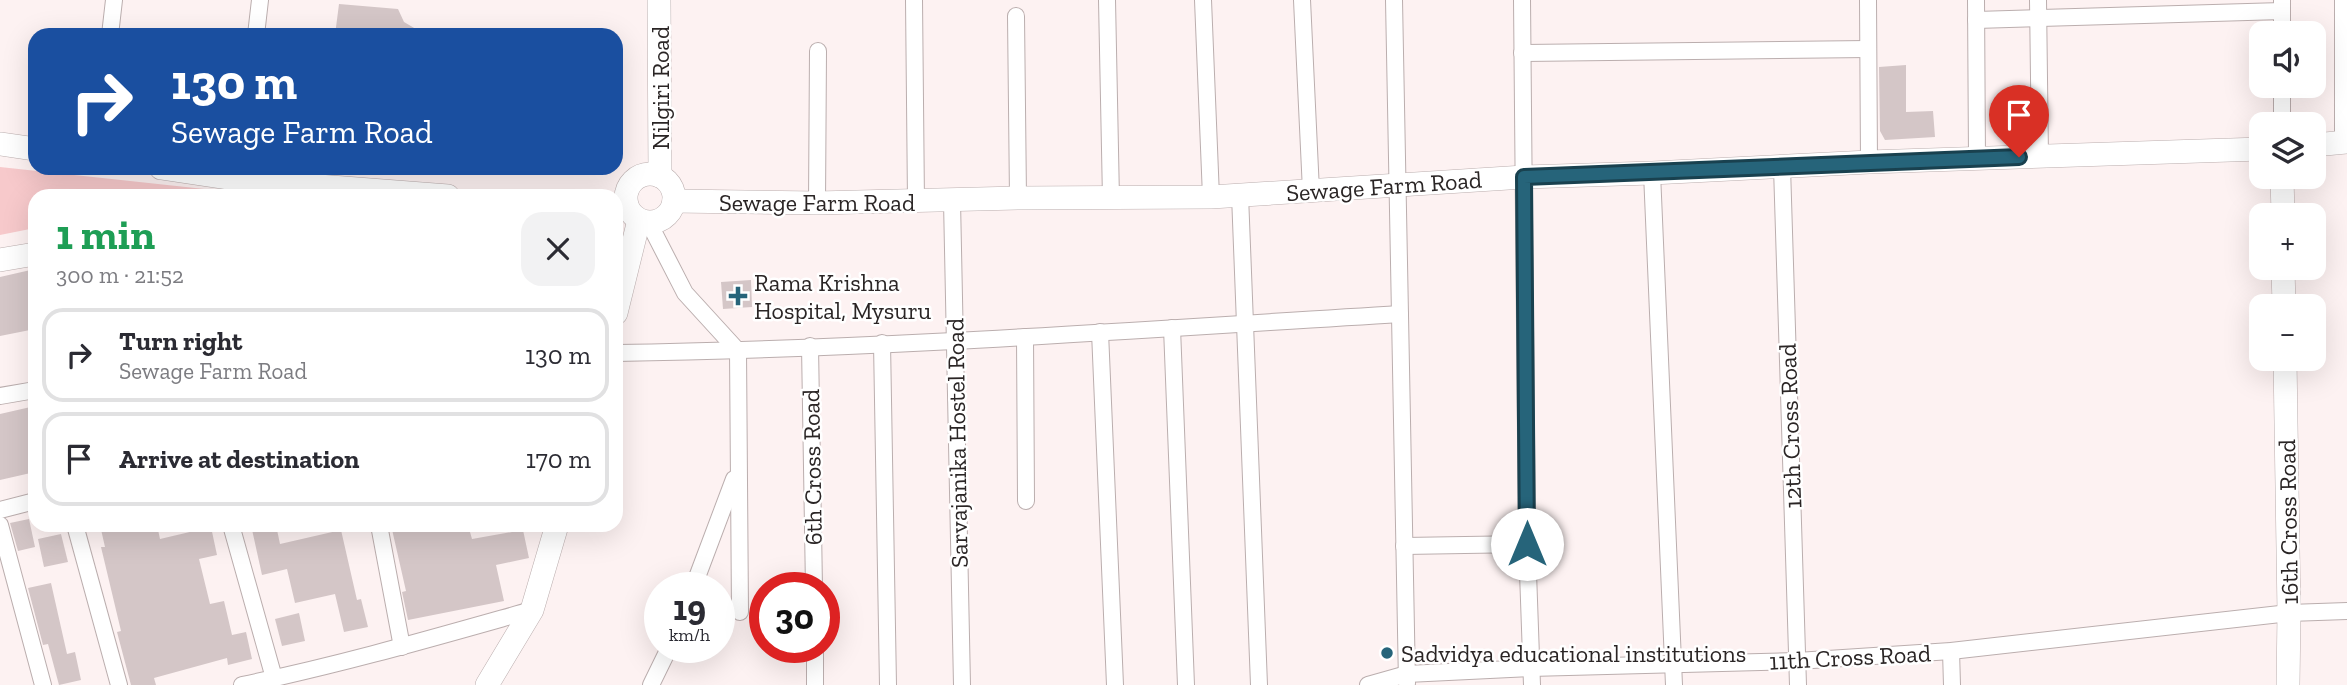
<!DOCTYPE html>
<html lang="en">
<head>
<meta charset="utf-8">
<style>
  body { margin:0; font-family:"Zilla Slab",serif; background:#f2f2f3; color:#2b2b33; height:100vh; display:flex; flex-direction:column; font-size:26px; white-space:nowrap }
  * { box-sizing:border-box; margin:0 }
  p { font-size:23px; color:#7c7c81 }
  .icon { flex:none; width:38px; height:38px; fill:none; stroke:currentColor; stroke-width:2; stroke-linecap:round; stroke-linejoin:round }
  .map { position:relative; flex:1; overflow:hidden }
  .side { position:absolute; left:28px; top:189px; width:595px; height:343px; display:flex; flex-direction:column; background:#fff; border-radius:21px; box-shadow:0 7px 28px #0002 }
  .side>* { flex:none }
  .hud { position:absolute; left:28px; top:28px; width:595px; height:147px; border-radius:21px; box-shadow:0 7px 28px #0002; background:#1a4fa0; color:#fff; overflow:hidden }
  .buttons { position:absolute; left:2249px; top:21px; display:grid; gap:14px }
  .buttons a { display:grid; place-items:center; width:77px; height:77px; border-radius:14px; background:#fff; box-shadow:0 7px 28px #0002; font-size:35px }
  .speed { position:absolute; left:644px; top:572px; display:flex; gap:14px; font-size:35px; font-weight:700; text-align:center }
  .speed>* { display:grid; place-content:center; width:91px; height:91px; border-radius:50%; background:#fff; box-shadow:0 7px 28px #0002; line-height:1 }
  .speed small { font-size:18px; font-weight:400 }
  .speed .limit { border:10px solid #d22; background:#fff; color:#111 }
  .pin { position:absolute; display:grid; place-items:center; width:60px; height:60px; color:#fff; margin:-72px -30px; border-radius:50% 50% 50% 0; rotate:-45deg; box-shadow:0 0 7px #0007 }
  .pin .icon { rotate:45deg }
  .me { position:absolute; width:77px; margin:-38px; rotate:0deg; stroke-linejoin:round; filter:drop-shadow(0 0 5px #0008) }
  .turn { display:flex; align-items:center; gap:24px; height:147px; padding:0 28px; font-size:32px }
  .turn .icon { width:91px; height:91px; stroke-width:2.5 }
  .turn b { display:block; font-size:49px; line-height:60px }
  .round { display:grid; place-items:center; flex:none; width:74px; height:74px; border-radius:21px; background:#f2f2f3 }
  .headline { display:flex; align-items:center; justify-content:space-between; height:119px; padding:0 28px }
  h1 { font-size:42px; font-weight:700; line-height:52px; color:#1e9e55 }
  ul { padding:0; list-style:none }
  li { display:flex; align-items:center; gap:21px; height:94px; margin:0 14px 10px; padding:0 14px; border:4px solid #e1e1e2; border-radius:21px }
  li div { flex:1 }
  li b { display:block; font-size:26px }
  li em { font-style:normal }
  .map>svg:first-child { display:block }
  .green { fill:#f7c9cb }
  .building { fill:#d4c6c7 }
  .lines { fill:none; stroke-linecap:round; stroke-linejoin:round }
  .street-casing { stroke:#bbaeae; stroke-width:18 }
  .secondary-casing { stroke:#bbaeae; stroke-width:24 }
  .street { stroke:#fff; stroke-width:16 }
  .secondary { stroke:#fff; stroke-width:23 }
  .route-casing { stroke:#19414f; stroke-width:18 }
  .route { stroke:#26647a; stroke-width:12 }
  .poi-dot { fill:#26647a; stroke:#fff; stroke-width:2.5 }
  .labels { text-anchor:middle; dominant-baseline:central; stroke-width:5; stroke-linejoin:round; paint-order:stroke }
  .street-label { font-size:24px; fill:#2a2525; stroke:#fff }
  .poi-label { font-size:24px; fill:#2a2525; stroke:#fff; text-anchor:start }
</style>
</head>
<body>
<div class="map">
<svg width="2347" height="685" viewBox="0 0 2347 685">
  <rect width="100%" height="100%" fill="#fdf2f2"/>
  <!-- green -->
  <polygon class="green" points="0,167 223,191 223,196 35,196 35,228 0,235"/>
  <!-- building -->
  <g class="building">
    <polygon points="339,4 398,9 404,22 426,35 335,35"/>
    <polygon points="1906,65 1906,112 1933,111 1935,137 1885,140 1880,131 1879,67"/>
    <polygon points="35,269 35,329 0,336 0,277"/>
    <polygon points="751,280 752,307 723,309 721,282"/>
    <polygon points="35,406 35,472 0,480 0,414"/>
    <polygon points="29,519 35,547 18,551 10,523"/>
    <polygon points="100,525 157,525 160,539 211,527 217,555 199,559 210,604 224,601 232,635 246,632 252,659 228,665 227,658 154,678 156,685 131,685 117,632 121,631 101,547 105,547"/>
    <polygon points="251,525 276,525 280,544 341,530 357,600 361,599 368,627 344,632 335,594 295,603 287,569 262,575"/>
    <polygon points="391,525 468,525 472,539 523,530 529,558 496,565 504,601 408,620 402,592 406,591"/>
    <polygon points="61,534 68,562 44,567 38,539"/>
    <polygon points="51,583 67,654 75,652 81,680 59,685 48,644 43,645 28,588"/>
    <polygon points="299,613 305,641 282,646 275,619"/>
  </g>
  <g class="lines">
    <!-- street casing -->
    <g class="street-casing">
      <g id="street">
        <polyline points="914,0 916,202"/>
        <polyline points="1107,0 1111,199"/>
        <polyline points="1203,0 1211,197"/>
        <polyline points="1302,0 1311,191"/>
        <polyline points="1394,0 1407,683"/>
        <polyline points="1522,0 1527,544 1532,685"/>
        <polyline points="1868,0 1869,162"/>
        <polyline points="1976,0 1977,158"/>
        <polyline points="2038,0 2040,156"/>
        <polyline points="2282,0 2282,33"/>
        <polyline points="2343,0 2343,143 2347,144"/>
        <polyline points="1016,16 1018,198"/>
        <polyline points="1976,20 2282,11"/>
        <polyline points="110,35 114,0"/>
        <polyline points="256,35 260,0"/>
        <polyline points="1522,53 1868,49"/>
        <polyline points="2282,124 2282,86"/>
        <polyline points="1782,167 1798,685"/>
        <polyline points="1652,173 1674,685"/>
        <polyline points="1240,195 1259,685"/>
        <polyline points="952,201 962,685"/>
        <polyline points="817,203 818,51"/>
        <polyline points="649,223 685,293 738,351 740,612"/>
        <polyline points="1172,328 1186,685"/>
        <polyline points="1100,332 1115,685"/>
        <polyline points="1025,337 1026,501"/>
        <polyline points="882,343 888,685"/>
        <polyline points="810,346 814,588"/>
        <path d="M 616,353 C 878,349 1139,330 1400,314"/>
        <polyline points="0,396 35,390"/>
        <polyline points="0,510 35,501"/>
        <polyline points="0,525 43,685"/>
        <polyline points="75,525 119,685"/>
        <polyline points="231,525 274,678"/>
        <polyline points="379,525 402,647"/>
        <polyline points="1404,546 1527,544"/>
        <polyline points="693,588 734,479"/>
        <polyline points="815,648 815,685"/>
        <polyline points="1951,651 1952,685"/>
        <path d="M 242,685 C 340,665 436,637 532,610"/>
        <polyline points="651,685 669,648"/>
        <polyline points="1368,685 1407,674 1530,668 1797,661 1951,651 2289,613 2347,611"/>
      </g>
    </g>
    <!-- secondary casing -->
    <g class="secondary-casing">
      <g id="secondary">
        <polyline points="659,0 660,176"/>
        <polyline points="0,144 35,149"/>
        <polyline points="2314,145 2347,142"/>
        <polyline points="161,168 241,180 448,196"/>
        <circle cx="650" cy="198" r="24"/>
        <polyline points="2282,177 2283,215"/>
        <polyline points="674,201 817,203 1018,198 1211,197 1524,177 1652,173 1869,162 2261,149"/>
        <polyline points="0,260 35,254"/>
        <polyline points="2283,268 2284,306"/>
        <polyline points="616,313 639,220"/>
        <polyline points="2285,359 2289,613 2288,685"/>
        <polyline points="487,685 532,610 557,525"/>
      </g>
    </g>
    <!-- street -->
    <use href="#street" class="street"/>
    <!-- secondary -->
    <use href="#secondary" class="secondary"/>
  </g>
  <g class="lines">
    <!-- route casing -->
    <g class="route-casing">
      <polyline id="route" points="1527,544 1524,177 2019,157"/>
    </g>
    <!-- route -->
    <use href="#route" class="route"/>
  </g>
  <!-- markers -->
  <g class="poi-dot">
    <path d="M734.5 285.5h7v7h7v7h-7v7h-7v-7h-7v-7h7z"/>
    <circle cx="1387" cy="653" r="7"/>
  </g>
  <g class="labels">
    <!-- street labels -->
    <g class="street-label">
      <text transform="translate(660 88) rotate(-90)">Nilgiri Road</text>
      <text transform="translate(1384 186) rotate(-4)">Sewage Farm Road</text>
      <text x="817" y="202">Sewage Farm Road</text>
      <text transform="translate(1790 426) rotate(-92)">12th Cross Road</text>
      <text transform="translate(957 443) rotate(-91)">Sarvajanika Hostel Road</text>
      <text transform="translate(812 467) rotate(-91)">6th Cross Road</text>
      <text transform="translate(2288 522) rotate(-91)">16th Cross Road</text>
      <text transform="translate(1850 657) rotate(-3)">11th Cross Road</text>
    </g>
    <!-- poi labels -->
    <g class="poi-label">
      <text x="754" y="282">Rama Krishna<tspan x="754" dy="28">Hospital, Mysuru</tspan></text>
      <text x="1401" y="653">Sadvidya educational institutions</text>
    </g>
  </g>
</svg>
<div class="buttons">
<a><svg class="icon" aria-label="sound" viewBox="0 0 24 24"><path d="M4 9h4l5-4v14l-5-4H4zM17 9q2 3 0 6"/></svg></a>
<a><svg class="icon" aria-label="layers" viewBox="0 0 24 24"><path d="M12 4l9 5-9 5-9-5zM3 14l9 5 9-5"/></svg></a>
<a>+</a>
<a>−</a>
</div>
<div class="speed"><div>19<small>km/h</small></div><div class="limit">30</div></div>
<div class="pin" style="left:2019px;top:157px;background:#d93025"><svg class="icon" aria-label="arrive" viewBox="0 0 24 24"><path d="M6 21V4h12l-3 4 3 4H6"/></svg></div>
<svg class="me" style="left:1527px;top:544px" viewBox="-20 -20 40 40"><circle r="19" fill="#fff"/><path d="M0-13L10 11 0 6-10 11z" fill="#26647a"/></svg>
<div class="hud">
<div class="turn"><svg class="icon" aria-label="right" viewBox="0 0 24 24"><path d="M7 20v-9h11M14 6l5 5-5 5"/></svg><div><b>130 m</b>Sewage Farm Road</div></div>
</div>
<section class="side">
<div class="headline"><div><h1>1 min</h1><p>300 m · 21:52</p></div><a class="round"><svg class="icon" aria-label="close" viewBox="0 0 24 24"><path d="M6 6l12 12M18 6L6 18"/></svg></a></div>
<ul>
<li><svg class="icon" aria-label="right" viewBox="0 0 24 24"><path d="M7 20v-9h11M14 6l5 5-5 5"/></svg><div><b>Turn right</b><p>Sewage Farm Road</p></div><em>130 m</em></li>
<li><svg class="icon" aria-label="arrive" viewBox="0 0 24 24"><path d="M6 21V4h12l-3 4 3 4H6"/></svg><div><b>Arrive at destination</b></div><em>170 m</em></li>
</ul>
</section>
</div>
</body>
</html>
